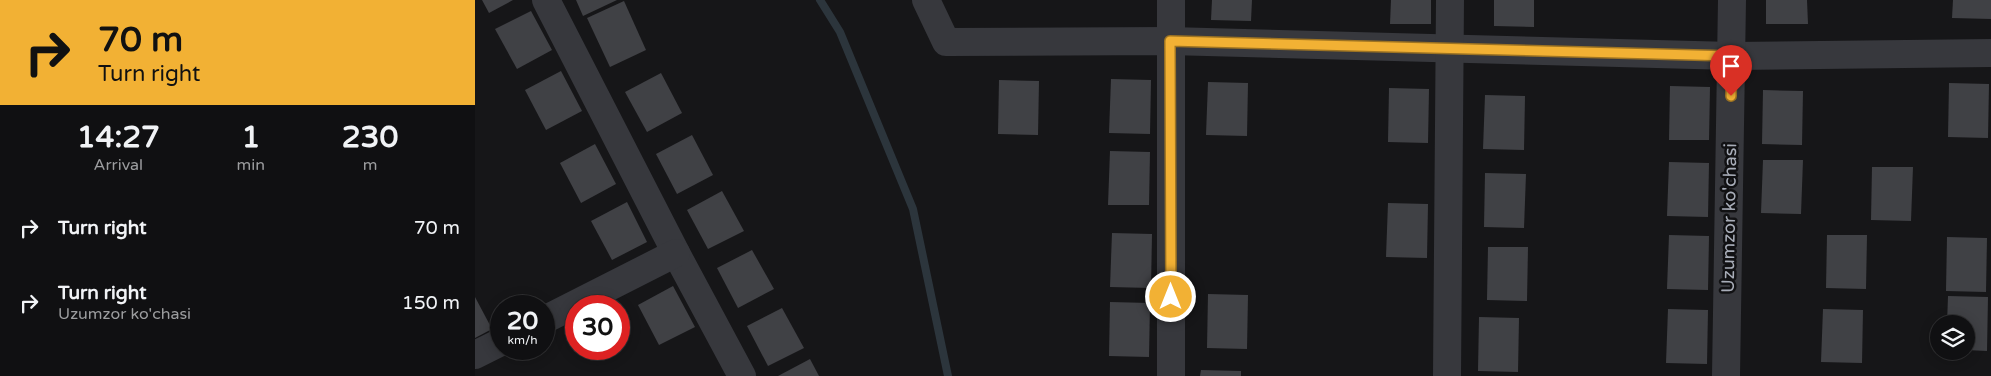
<!DOCTYPE html>
<html lang="en">
<head>
<meta charset="utf-8">
<style>
  body { margin:0; font-family:"Varela Round",sans-serif; background:#19191b; color:#f1f3f6; height:100vh; display:flex; flex-direction:column; font-size:19px; white-space:nowrap }
  * { box-sizing:border-box; margin:0 }
  p { font-size:16px; color:#9c9d9f }
  .icon { flex:none; width:28px; height:28px; fill:none; stroke:currentColor; stroke-width:2; stroke-linecap:round; stroke-linejoin:round }
  .map { position:relative; flex:1; overflow:hidden }
  .drawer { display:flex; flex-direction:column; background:#101012; width:475px }
  .drawer>* { flex:none }
  .banner { background:#f2b134; color:#111; overflow:hidden }
  .buttons { position:absolute; left:1455px; top:315px; display:grid; gap:10px }
  .buttons a { display:grid; place-items:center; width:45px; height:45px; border-radius:50%; background:#101012; box-shadow:0 2px 12px #0003,0 0 0 1px #303032; font-size:25px }
  .speed { position:absolute; left:15px; top:295px; display:flex; gap:10px; font-size:25px; font-weight:700; text-align:center }
  .speed>* { display:grid; place-content:center; width:65px; height:65px; border-radius:50%; background:#101012; box-shadow:0 2px 12px #0003,0 0 0 1px #303032; line-height:1 }
  .speed small { font-size:12px; font-weight:400 }
  .speed .limit { border:8px solid #d22; background:#fff; color:#111 }
  .pin { position:absolute; display:grid; place-items:center; width:42px; height:42px; color:#fff; margin:-51px -21px; border-radius:50% 50% 50% 0; rotate:-45deg; box-shadow:0 0 5px #0007 }
  .pin .icon { rotate:45deg }
  .me { position:absolute; width:55px; margin:-28px; rotate:0deg; stroke-linejoin:round; filter:drop-shadow(0 0 4px #0008) }
  .turn { display:flex; align-items:center; gap:18px; height:105px; padding:0 15px; font-size:22px }
  .turn .icon { width:65px; height:65px; stroke-width:2.5 }
  .turn b { display:block; font-size:35px; line-height:42px }
  .eta { display:flex; justify-content:space-evenly; align-items:center; height:85px; text-align:center }
  .eta b { font-size:30px; font-weight:700; line-height:35px }
  ul { padding:0; list-style:none }
  li { display:flex; align-items:center; gap:15px; height:75px; padding:0 15px }
  li div { flex:1 }
  li b { display:block; font-size:19px }
  li em { font-style:normal }
  main { display:flex; flex:1; min-height:0 }
  .map>svg:first-child { display:block }
  .lines { fill:none; stroke-linecap:round; stroke-linejoin:round }
  .stream { stroke:#2c353c; stroke-width:8 }
  .building { fill:#404145 }
  .minor { stroke:#37383d; stroke-width:28 }
  .route-casing { stroke:#9d7322; stroke-width:12 }
  .route { stroke:#f2b134; stroke-width:9 }
  .labels { text-anchor:middle; dominant-baseline:central; stroke-width:5; stroke-linejoin:round; paint-order:stroke }
  .street-label { font-size:18px; fill:#a8adb8; stroke:#111113 }
</style>
</head>
<body>
<main>
<section class="drawer">
<div class="banner">
<div class="turn"><svg class="icon" aria-label="right" viewBox="0 0 24 24"><path d="M7 20v-9h11M14 6l5 5-5 5"/></svg><div><b>70 m</b>Turn right</div></div>
</div>
<div class="eta">
<div><b>14:27</b><p>Arrival</p></div>
<div><b>1</b><p>min</p></div>
<div><b>230</b><p>m</p></div>
</div>
<ul>
<li><svg class="icon" aria-label="right" viewBox="0 0 24 24"><path d="M7 20v-9h11M14 6l5 5-5 5"/></svg><div><b>Turn right</b></div><em>70 m</em></li>
<li><svg class="icon" aria-label="right" viewBox="0 0 24 24"><path d="M7 20v-9h11M14 6l5 5-5 5"/></svg><div><b>Turn right</b><p>Uzumzor ko'chasi</p></div><em>150 m</em></li>
</ul>
</section>
<div class="map">
<svg width="1516" height="376" viewBox="0 0 1516 376">
  <rect width="100%" height="100%" fill="#161618"/>
  <g class="lines">
    <!-- stream -->
    <polyline class="stream" points="345,0 365,32 438,209 473,376"/>
  </g>
  <!-- building -->
  <g class="building">
    <polygon points="7,0 38,0 14,13"/>
    <polygon points="101,0 142,0 108,16"/>
    <polygon points="737,0 777,0 776,21 736,20"/>
    <polygon points="916,0 956,0 956,24 915,24"/>
    <polygon points="1019,0 1059,0 1059,27 1019,26"/>
    <polygon points="1291,0 1332,0 1333,24 1291,24"/>
    <polygon points="1478,0 1516,0 1516,19 1477,18"/>
    <polygon points="149,1 171,50 135,67 112,18"/>
    <polygon points="56,11 77,50 42,69 20,29"/>
    <polygon points="86,71 107,111 71,130 50,90"/>
    <polygon points="186,73 207,113 172,132 150,92"/>
    <polygon points="636,79 676,80 675,134 634,133"/>
    <polygon points="524,80 564,81 563,135 523,134"/>
    <polygon points="733,82 773,83 772,136 731,135"/>
    <polygon points="1474,83 1514,84 1513,138 1473,137"/>
    <polygon points="1195,86 1235,87 1234,140 1194,140"/>
    <polygon points="914,88 954,89 953,143 913,142"/>
    <polygon points="1288,90 1328,91 1327,145 1287,144"/>
    <polygon points="1010,95 1050,96 1049,150 1008,149"/>
    <polygon points="217,135 238,175 202,194 181,154"/>
    <polygon points="120,144 141,184 106,203 85,163"/>
    <polygon points="635,151 675,152 674,205 633,205"/>
    <polygon points="1288,160 1328,160 1326,214 1286,213"/>
    <polygon points="1194,162 1234,163 1233,217 1192,216"/>
    <polygon points="1397,167 1438,167 1436,221 1396,220"/>
    <polygon points="1010,173 1051,174 1049,228 1009,227"/>
    <polygon points="247,191 269,231 233,249 212,210"/>
    <polygon points="152,202 172,242 137,260 116,221"/>
    <polygon points="913,203 953,204 952,258 911,257"/>
    <polygon points="637,233 677,234 676,288 635,287"/>
    <polygon points="1194,235 1234,236 1233,290 1192,289"/>
    <polygon points="1352,235 1392,235 1391,289 1351,288"/>
    <polygon points="1472,237 1512,238 1511,292 1471,291"/>
    <polygon points="1013,247 1053,247 1052,301 1012,300"/>
    <polygon points="277,250 299,289 263,308 242,268"/>
    <polygon points="198,286 220,327 184,345 163,305"/>
    <polygon points="733,294 773,295 772,349 732,348"/>
    <polygon points="1473,296 1513,297 1512,351 1491,350 1491,324 1472,324"/>
    <polygon points="0,297 17,329 0,338"/>
    <polygon points="635,302 675,303 674,357 634,356"/>
    <polygon points="307,308 329,348 293,366 272,326"/>
    <polygon points="1193,309 1233,310 1232,364 1191,363"/>
    <polygon points="1348,309 1388,310 1387,363 1346,362"/>
    <polygon points="1004,317 1044,318 1043,372 1003,371"/>
    <polygon points="335,359 344,376 303,376"/>
    <polygon points="726,370 766,371 766,376 725,376"/>
  </g>
  <g class="lines">
    <!-- minor -->
    <g class="minor">
      <polyline points="71,0 201,253 267,376"/>
      <polyline points="451,0 471,42 695,41 1257,56 1516,53"/>
      <polyline points="696,0 696,376"/>
      <polyline points="69,320 201,253"/>
      <polyline points="0,355 26,342"/>
      <polyline points="972,376 975,0"/>
      <polyline points="1251,376 1257,0"/>
    </g>
  </g>
  <g class="lines">
    <!-- route casing -->
    <g class="route-casing">
      <polyline id="route" points="696,297 695,41 1257,56 1256,96"/>
    </g>
    <!-- route -->
    <use href="#route" class="route"/>
  </g>
  <g class="labels">
    <!-- street labels -->
    <g class="street-label">
      <text transform="translate(1254 218) rotate(-89)">Uzumzor ko'chasi</text>
    </g>
  </g>
</svg>
<div class="buttons">
<a><svg class="icon" aria-label="layers" viewBox="0 0 24 24"><path d="M12 4l9 5-9 5-9-5zM3 14l9 5 9-5"/></svg></a>
</div>
<div class="speed"><div>20<small>km/h</small></div><div class="limit">30</div></div>
<div class="pin" style="left:1256px;top:96px;background:#d93025"><svg class="icon" aria-label="arrive" viewBox="0 0 24 24"><path d="M6 21V4h12l-3 4 3 4H6"/></svg></div>
<svg class="me" style="left:696px;top:297px" viewBox="-20 -20 40 40"><circle r="17" fill="#f2b134" stroke="#fff" stroke-width="3"/><path d="M0-11L8 9 0 5-8 9z" fill="#fff"/></svg>
</div>
</main>
</body>
</html>
